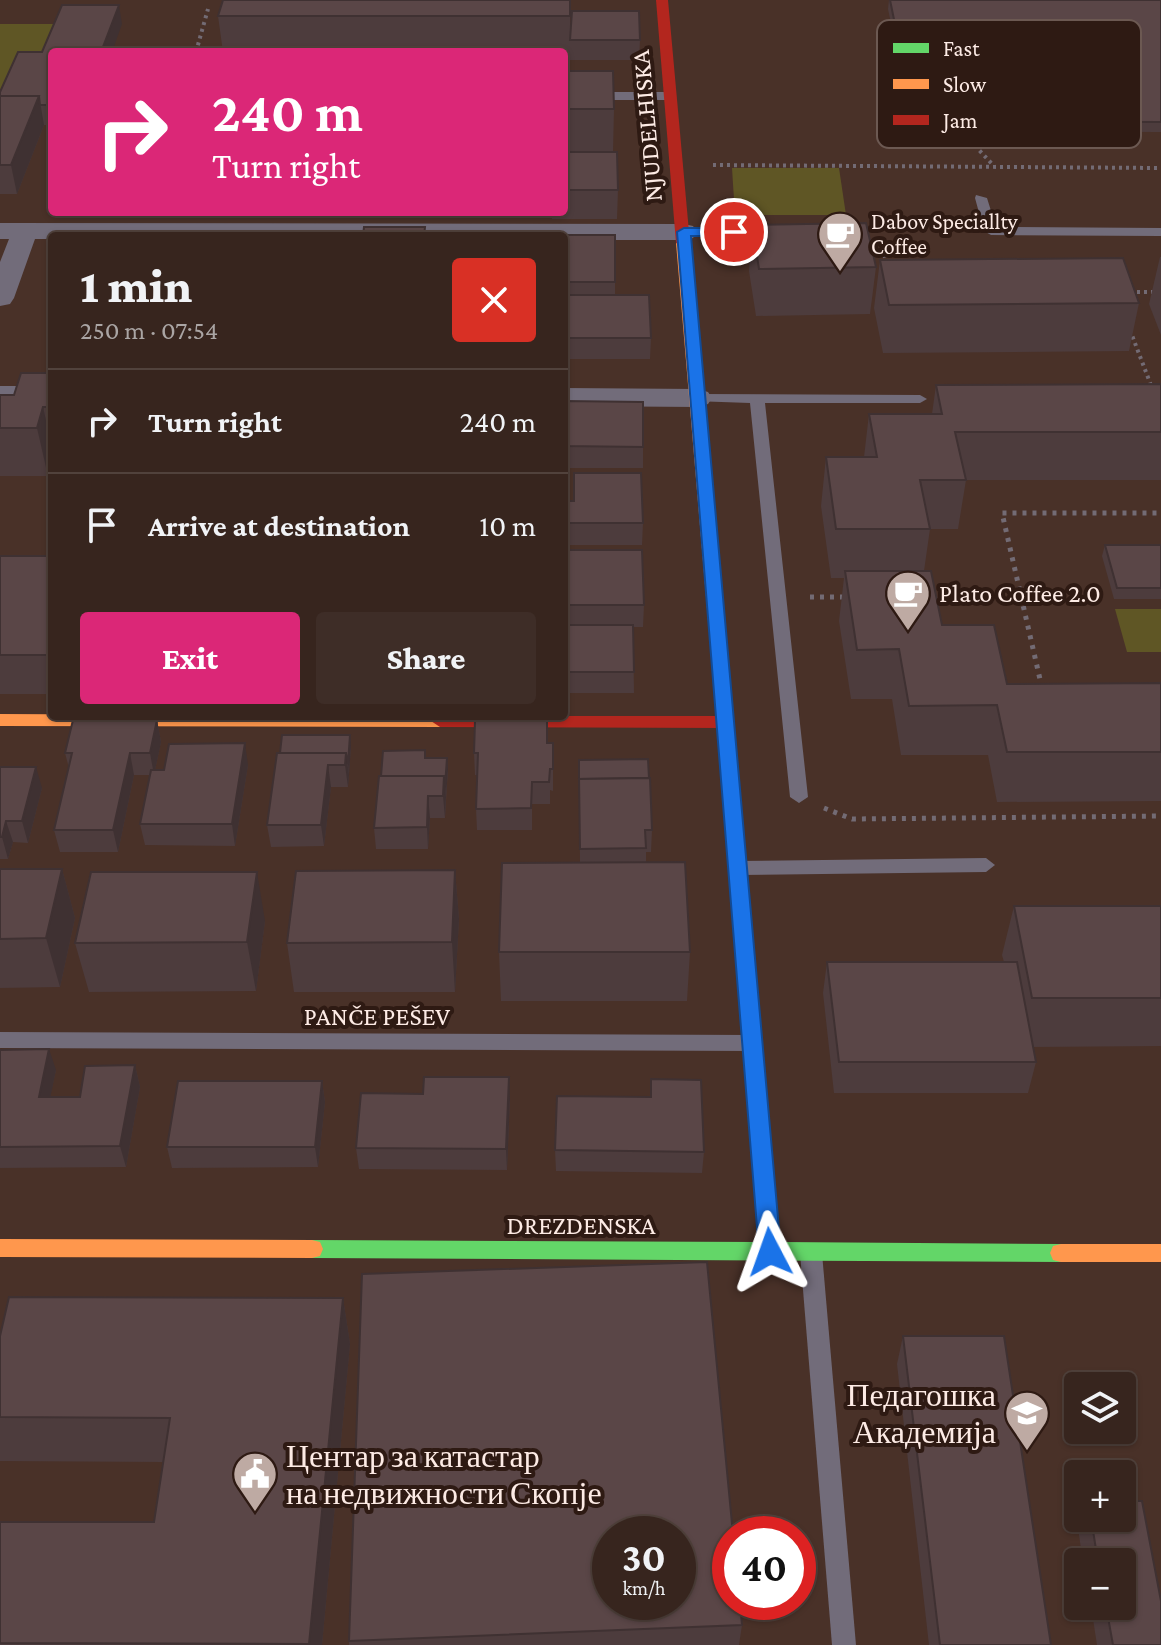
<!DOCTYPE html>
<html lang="en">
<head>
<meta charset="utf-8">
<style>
  body { margin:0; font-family:"Crimson Pro",serif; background:#3e2d27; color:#f1f3f6; height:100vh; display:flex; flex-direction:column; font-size:30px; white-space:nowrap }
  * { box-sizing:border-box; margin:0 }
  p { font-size:26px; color:#aaa5a4 }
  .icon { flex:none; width:44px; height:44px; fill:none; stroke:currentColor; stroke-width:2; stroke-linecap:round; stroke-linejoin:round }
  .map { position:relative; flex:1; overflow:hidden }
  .sheet { position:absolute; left:48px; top:232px; width:520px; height:488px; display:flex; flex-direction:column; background:#37251e; border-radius:8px; box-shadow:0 2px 6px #0004,0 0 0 2px #51423c }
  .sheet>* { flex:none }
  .guide { position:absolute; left:48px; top:48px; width:520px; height:168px; border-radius:8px; box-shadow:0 2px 6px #0004,0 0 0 2px #51423c; background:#db2777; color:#fff; overflow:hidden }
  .fabs { position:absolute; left:1064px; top:1372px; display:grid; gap:16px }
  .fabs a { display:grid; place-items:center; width:72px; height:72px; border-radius:8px; background:#37251e; box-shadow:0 2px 6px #0004,0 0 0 2px #51423c; font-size:40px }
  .speed { position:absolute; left:592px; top:1516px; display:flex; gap:16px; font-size:40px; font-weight:700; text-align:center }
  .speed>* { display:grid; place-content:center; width:104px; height:104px; border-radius:50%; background:#37251e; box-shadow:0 2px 6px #0004,0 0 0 2px #51423c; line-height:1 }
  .speed small { font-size:20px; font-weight:400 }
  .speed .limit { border:12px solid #d22; background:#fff; color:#111 }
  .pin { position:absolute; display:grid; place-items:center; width:68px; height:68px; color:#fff; margin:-34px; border:4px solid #fff; border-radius:50%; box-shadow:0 2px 8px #0007 }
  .me { position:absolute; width:88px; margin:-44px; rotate:356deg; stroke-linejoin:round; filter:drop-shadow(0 0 6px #0008) }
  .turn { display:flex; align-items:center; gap:28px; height:168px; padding:0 32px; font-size:36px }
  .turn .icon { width:104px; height:104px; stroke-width:2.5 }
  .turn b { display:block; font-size:56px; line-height:68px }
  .round { display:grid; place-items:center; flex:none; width:84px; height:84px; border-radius:8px; background:#3e2d27 }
  .headline { display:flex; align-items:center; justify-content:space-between; height:136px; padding:0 32px }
  h1 { font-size:48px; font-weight:800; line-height:60px }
  .action { display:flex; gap:16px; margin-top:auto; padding:16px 32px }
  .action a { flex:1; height:92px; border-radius:8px; background:#db2777; color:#fff; font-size:32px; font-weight:800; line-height:92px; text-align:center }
  .action a+a { background:#3e2d27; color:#f1f3f6 }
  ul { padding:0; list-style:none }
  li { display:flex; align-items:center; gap:24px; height:104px; padding:0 32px; border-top:2px solid #51423c }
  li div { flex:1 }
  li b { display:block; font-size:30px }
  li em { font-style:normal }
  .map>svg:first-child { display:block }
  .green { fill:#5f5625 }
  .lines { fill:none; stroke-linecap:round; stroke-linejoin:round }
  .path-far1 { stroke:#736b74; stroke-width:4; stroke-dasharray:3 4; stroke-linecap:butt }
  .path { stroke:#736b74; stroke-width:5; stroke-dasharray:4 6; stroke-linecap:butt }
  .lane { fill:#726c7a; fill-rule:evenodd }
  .street { fill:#726c7a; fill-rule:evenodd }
  .fast { fill:#63d668; fill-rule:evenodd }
  .slow { fill:#ff974d; fill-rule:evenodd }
  .jam { fill:#b3261e; fill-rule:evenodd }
  .wall { fill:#4d3c3d }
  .shaded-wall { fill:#3f3132 }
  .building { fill:#5a4647; stroke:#3f3132; stroke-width:2; fill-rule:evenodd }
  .route { fill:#1a73e8; stroke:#114b97; stroke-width:2 }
  .labels { text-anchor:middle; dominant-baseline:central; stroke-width:8; stroke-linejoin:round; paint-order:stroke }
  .far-poi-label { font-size:22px; fill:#fdebe5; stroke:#2e1a13; text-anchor:start }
  .street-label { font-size:26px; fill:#fdebe5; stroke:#2e1a13 }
  .poi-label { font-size:26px; fill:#fdebe5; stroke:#2e1a13; text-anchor:start }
  .near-poi-label { font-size:32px; fill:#fdebe5; stroke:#2e1a13; text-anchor:end }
  .key { fill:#2e1a13; stroke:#6c5952; stroke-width:2 }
  .key-label { font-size:22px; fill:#fdebe5 }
</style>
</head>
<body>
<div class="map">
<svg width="1161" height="1645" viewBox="0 0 1161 1645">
  <rect width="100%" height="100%" fill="#493128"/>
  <!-- green -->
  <g class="green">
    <polygon points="0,24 66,24 52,52 0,122"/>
    <polygon points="732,168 839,168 846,215 735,215"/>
    <polygon points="1115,609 1161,609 1161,652 1127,652"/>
  </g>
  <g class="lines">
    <!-- path-far1 -->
    <g class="path-far1">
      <polyline points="196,52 208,9"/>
      <polyline points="881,82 904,82"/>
      <polyline points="974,131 977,148 994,166"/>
      <polyline points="713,165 1161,168"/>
      <polyline points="866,251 883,251 887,264"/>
      <polyline points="1130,292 1161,292"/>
      <polyline points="1130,330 1152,388"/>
    </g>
    <!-- path -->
    <g class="path">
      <polyline points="810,597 848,597"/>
      <polyline points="930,598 1021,599"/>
      <polyline points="1042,688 1002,513 1161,513"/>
      <polyline points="824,808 852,819 1161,816"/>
    </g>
    <!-- lane -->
    <g class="lane">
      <polygon points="564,92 670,92 676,96 670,100 564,100"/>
      <polygon points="976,195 987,198 996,227 1161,228 1161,236 991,235 984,231 975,198"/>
      <polygon points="734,228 741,232 739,235 684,236 677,232 684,228"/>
      <polygon points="698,394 920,395 927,399 920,403 765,403 808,797 799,803 790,797 750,403 693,401 693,395"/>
      <polygon points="986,858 995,865 986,872 739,875 733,873 730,868 733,863 739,861"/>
      <polygon points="0,1032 752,1035 759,1037 762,1043 759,1049 752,1051 0,1048"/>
      <polygon points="811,1244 819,1246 822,1253 856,1645 832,1645 800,1253 803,1246"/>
    </g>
    <!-- street -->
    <g class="street">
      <polygon points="0,223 684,224 693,226 697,232 693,238 684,240 564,240 564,236 52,236 52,239 35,239 14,298 10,304 0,306 0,262 9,239 0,239"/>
      <rect x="0" y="386" width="52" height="18"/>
      <polygon points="564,388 698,389 708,392 712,398 708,404 698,407 564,406"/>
    </g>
    <!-- fast -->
    <polygon class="fast" points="719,650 727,656 780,1242 1061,1244 1069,1246 1072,1253 1069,1260 1061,1262 312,1258 304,1256 301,1249 304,1242 312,1240 758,1242 711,656"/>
    <!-- slow -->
    <g class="slow">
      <polygon points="683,239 690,243 727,656 719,662 711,656 676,243"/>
      <polygon points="0,714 443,716 449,721 440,727 0,726"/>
      <polygon points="0,1239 312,1240 320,1242 323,1249 320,1256 312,1258 0,1257"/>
      <polygon points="1061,1244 1161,1244 1161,1262 1061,1262 1053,1260 1050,1253 1053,1246"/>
    </g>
    <!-- jam -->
    <g class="jam">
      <polygon points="656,0 668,0 690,243 683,247 676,243"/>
      <polygon points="437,716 726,716 735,722 726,728 440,727 431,721"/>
    </g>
  </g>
  <!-- wall -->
  <g class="wall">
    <polygon points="570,0 570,40 640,40 639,60 564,60 564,52 223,52 218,16"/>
    <polygon points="889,0 1161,0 1161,132 914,131 888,9"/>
    <polygon points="122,24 52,52 52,125 44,125 17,194 0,194 0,92 42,52"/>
    <polygon points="564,71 614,109 613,152 618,190 617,219 552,219 552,212 564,212"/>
    <polygon points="752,225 876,267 870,314 756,316 749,271"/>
    <polygon points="615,235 615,295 651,338 650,359 564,359 564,236"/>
    <polygon points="1160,257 1161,257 1161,335 1149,304"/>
    <polygon points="880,260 1139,303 1129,351 883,353 874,308"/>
    <polygon points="52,373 52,462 48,476 0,476 0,395 14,395"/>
    <polygon points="1161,384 1161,480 966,480 958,529 930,529 924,571 942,625 1007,684 1161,683 1161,801 997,802 988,755 901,755 892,699 851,699 839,621 844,578 831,578 821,506 826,457 864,457 869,414 932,414 936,385"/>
    <polygon points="564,401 643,447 643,468 564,468"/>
    <polygon points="564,501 643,523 642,545 564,545"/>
    <polygon points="1105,545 1161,545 1161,599 1114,599 1102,556"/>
    <polygon points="564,550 644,605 643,627 633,627 634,693 564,693"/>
    <rect x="0" y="556" width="52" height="138"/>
    <polygon points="157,720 161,742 155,770 248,765 235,846 145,845 140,824 150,775 134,775 118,852 60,852 54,830 69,768 65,753"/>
    <polygon points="547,743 553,743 553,791 550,790 550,804 532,804 532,830 477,830 476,809 478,775 475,775 474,753"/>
    <polygon points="351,746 348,787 331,787 324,846 271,847 267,825 277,753"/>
    <polygon points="425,750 426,758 447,758 448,769 445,818 430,818 428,849 376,849 374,828"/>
    <polygon points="579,760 652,830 651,852 646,852 646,862 690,952 687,1001 501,1001 499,952 580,862"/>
    <polygon points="0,767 42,788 28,843 13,842 8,859 0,859"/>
    <polygon points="0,869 62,869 75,918 60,987 0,988"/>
    <polygon points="455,870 459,919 455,992 294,992 287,943"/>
    <polygon points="1014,906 1161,906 1161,1046 1033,1047 1036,1062 1028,1093 834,1093 823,993 827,962 1004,962 1002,955"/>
    <polygon points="265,921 256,991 89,992 75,943"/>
    <polygon points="0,1050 56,1070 50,1097 80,1097 135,1065 140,1087 126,1167 0,1168"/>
    <polygon points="651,1079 704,1152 702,1173 556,1171 555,1150 650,1097"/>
    <polygon points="322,1081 325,1102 318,1167 172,1168 167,1147"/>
    <polygon points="423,1094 510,1098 507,1170 359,1169 356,1148"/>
    <polygon points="343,1298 350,1344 322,1645 0,1645 0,1522 154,1522 163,1462 0,1461 0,1336"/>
    <polygon points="903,1336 1051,1645 929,1645 897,1364"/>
    <polygon points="1081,1518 1122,1518 1161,1645 1097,1645 1091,1606 1122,1606 1122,1562 1083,1562 1078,1528"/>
    <polygon points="742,1625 739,1645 349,1645 349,1641"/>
  </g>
  <!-- shaded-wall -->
  <g class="shaded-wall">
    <polygon points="119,5 122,24 112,52 101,52"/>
    <polygon points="39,96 44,125 17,194 11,165"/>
    <polygon points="43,407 52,447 52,462 48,476 37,428"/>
    <polygon points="157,720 161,742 154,775 150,753"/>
    <polygon points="350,735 351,746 349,775 348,764"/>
    <polygon points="245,743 248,765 235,846 232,824"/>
    <polygon points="130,753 134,775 118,852 113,830"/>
    <polygon points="346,753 349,775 348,787 345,765"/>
    <polygon points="447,758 448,769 446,797 445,786"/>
    <polygon points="328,765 331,787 324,846 321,825"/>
    <polygon points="36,767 42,788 28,843 22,821"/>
    <polygon points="444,776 446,797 445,818 443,796"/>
    <polygon points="428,796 430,818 428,849 427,827"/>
    <polygon points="6,821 13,842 8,859 2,837"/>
    <polygon points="62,869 75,918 60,987 46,938"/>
    <polygon points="455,870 459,919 455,992 452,942"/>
    <polygon points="257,872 265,921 256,991 247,942"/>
    <polygon points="49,1049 56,1070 46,1118 39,1097"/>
    <polygon points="135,1065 140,1087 126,1167 120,1146"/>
    <polygon points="509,1077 510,1098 507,1170 506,1149"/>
    <polygon points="322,1081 325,1102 318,1167 315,1147"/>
    <polygon points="343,1298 350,1344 322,1645 309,1645"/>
  </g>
  <!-- building -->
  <g class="building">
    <polygon points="223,0 570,0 570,16 218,16"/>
    <polygon points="890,0 1161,0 1161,122 915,121"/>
    <polygon points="62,5 119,5 101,52 52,52 52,105 40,105 39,96 0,96 0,92 18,52 42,52"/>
    <polygon points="572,11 639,11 640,40 570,40"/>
    <polygon points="564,71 613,71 614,109 564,109"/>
    <polygon points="0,96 39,96 11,165 0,165"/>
    <polygon points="564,152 617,152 618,190 564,190"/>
    <polygon points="866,223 876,267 759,269 752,225"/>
    <polygon points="364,227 425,227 424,236 363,236"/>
    <polygon points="553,235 615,235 615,282 564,282 564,236"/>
    <polygon points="1123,258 1139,303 889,305 880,260"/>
    <polygon points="564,295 649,295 651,338 564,338"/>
    <polygon points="21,373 52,373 51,407 43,407 37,428 0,428 0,395 14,395"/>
    <polygon points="1161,384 1161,432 955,432 966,480 920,480 930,529 836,529 826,457 877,457 869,414 942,414 936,385"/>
    <polygon points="564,401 643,402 643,447 564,446"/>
    <polygon points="574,473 641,473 643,523 564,523 564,501 574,501"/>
    <polygon points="1105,545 1161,545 1161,588 1117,588"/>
    <polygon points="564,550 642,550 644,605 564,605"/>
    <rect x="0" y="556" width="52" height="99"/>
    <polygon points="845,571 931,571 942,625 994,625 1007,684 1161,683 1161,752 1007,752 997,705 909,706 899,649 857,650"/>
    <polygon points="564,625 633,625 634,672 564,672"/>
    <polygon points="73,720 157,720 150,753 130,753 113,830 54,830 72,753 65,753"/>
    <polygon points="547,720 547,743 553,743 553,769 550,769 549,782 532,782 531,808 476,809 478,753 474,753 475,721"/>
    <polygon points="282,735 350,735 348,764 346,753 280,753"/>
    <polygon points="245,743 232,824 140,824 151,770 164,770 169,744"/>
    <polygon points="425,750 425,758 447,758 445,786 444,776 381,776 383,751"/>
    <polygon points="277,753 346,753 345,765 328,765 321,825 267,825"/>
    <polygon points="648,759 649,778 579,779 579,760"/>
    <polygon points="0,767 36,767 22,821 6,821 2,837 0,837"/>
    <polygon points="379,776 444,776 443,796 428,796 427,827 374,828"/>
    <polygon points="650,778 652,830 645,830 646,848 580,849 579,779"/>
    <polygon points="685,862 690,952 499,952 502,863"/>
    <polygon points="0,869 62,869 46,938 0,939"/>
    <polygon points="455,870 452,942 287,943 296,871"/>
    <polygon points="91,872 257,872 247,942 75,943"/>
    <polygon points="1014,906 1161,906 1161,998 1032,998"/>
    <polygon points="827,962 1017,962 1036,1062 839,1062"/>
    <polygon points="49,1049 39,1097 80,1097 85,1066 135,1065 120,1146 0,1147 0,1050"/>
    <polygon points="424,1077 509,1077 506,1149 356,1148 361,1093 423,1094"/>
    <polygon points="651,1079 701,1080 704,1152 555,1150 557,1096 651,1097"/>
    <polygon points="178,1081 322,1081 315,1147 167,1147"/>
    <path d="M 707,1262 L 733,1534 L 730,1534 L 730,1602 L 740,1602 L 742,1625 L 349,1641 L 362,1274 ZM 610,1534 L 678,1534 L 678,1602 L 610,1602 Z"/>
    <polygon points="9,1297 343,1298 309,1644 0,1643 0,1522 154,1522 170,1418 0,1417 0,1336"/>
    <polygon points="903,1336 1004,1336 1051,1645 940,1645"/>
    <polygon points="1122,1501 1142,1501 1161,1601 1161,1645 1113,1645 1106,1606 1122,1606 1122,1562 1098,1562 1091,1518 1122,1518"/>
  </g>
  <!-- route -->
  <polygon class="route" points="684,228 734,228 741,232 734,236 691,236 781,1252 778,1258 770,1261 763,1258 759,1252 677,232"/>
  <!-- icons -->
  <defs>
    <g id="cafe-pin" transform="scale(2.3)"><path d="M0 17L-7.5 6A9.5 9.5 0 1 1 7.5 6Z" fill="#beaaa3" stroke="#2e1a13"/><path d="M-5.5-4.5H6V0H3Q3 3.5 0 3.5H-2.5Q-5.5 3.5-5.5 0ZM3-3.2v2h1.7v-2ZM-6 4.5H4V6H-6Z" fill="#fff"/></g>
    <g id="university-pin" transform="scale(2.3)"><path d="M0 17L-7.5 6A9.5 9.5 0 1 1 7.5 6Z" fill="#beaaa3" stroke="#2e1a13"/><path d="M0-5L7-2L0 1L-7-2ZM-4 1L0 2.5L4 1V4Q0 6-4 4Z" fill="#fff"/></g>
    <g id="civic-pin" transform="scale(2.3)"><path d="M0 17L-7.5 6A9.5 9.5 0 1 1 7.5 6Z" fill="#beaaa3" stroke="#2e1a13"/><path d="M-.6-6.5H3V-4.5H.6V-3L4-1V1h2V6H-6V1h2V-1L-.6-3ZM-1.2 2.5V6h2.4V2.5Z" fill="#fff"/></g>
  </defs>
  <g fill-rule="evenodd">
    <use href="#cafe-pin" x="840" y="234"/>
    <use href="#cafe-pin" x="908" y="593"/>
    <use href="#university-pin" x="1027" y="1413"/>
    <use href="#civic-pin" x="255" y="1474"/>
  </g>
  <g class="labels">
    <!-- far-poi labels -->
    <g class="far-poi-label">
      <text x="871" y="221">Dabov Speciallty<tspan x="871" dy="25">Coffee</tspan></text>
    </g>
    <!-- street labels -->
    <g class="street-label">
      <text transform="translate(647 126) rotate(-95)">NJUDELHISKA</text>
      <text x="377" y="1016">PANČE PEŠEV</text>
      <text x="581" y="1225">DREZDENSKA</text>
    </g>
    <!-- poi labels -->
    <g class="poi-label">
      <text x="939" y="593">Plato Coffee 2.0</text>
    </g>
    <!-- near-poi labels -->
    <g class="near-poi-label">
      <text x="996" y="1395">Педагошка<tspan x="996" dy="37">Академија</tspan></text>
      <text x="286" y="1456" text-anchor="start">Центар за катастар<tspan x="286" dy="37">на недвижности Скопје</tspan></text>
    </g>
  </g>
  <!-- legend -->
  <rect x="877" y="20" width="264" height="128" rx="12" class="key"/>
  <rect x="893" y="43" width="36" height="10" fill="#63d668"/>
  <rect x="893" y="79" width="36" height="10" fill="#ff974d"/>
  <rect x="893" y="115" width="36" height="10" fill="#b3261e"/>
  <g class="key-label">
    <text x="943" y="56">Fast</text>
    <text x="943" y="92">Slow</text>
    <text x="943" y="128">Jam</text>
  </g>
</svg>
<div class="fabs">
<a><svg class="icon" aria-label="layers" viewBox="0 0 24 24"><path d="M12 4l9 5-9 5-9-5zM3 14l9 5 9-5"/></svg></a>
<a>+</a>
<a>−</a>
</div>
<div class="speed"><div>30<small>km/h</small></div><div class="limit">40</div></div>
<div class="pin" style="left:734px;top:232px;background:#d93025"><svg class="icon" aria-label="arrive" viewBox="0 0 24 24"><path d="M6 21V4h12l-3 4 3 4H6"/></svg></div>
<svg class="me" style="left:770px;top:1252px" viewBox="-20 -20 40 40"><path d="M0-17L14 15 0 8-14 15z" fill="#1a73e8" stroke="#fff" stroke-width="4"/></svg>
<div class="guide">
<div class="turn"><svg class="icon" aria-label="right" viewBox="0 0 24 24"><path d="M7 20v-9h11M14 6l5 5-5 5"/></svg><div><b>240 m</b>Turn right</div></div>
</div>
<section class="sheet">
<div class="headline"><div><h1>1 min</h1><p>250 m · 07:54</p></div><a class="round" style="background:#d93025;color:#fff"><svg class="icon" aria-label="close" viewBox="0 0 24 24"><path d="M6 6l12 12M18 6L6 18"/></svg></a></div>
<ul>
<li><svg class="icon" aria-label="right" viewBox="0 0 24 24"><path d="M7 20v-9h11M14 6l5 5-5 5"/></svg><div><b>Turn right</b></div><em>240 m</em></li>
<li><svg class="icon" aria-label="arrive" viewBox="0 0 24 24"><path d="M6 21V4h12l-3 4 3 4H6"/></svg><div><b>Arrive at destination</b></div><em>10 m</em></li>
</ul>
<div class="action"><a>Exit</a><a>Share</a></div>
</section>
</div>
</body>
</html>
